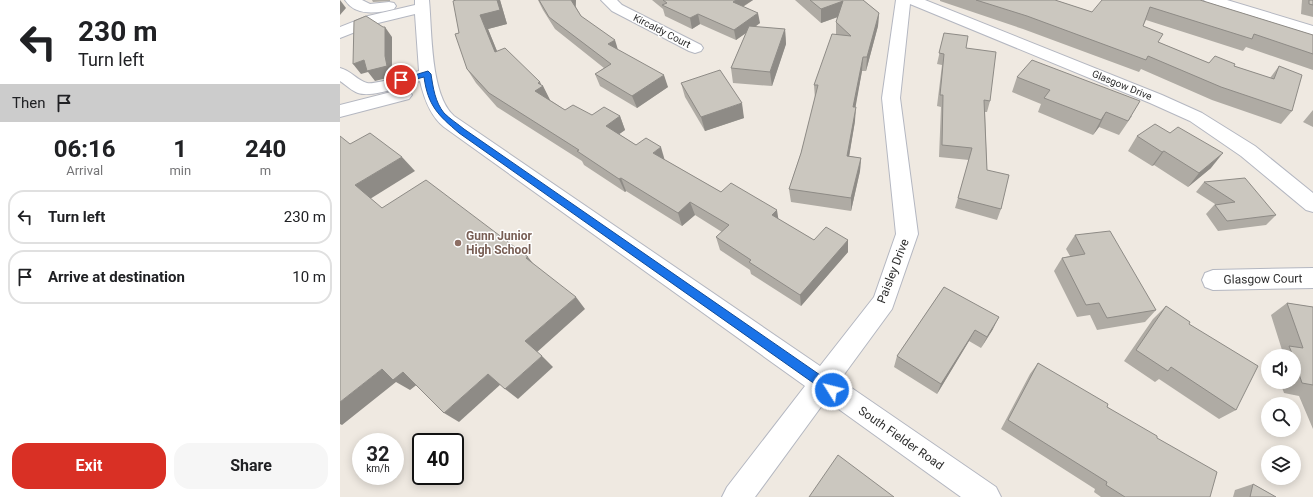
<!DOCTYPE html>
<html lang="en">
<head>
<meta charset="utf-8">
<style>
  body { margin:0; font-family:Roboto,sans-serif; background:#f6f6f6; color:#202124; height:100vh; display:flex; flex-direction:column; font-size:15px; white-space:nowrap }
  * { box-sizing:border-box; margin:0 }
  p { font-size:13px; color:#757577 }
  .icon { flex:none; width:22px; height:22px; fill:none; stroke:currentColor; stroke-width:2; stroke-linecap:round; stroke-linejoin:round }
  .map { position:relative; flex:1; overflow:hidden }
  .side { display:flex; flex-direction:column; background:#fff; width:340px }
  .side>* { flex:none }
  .top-card { background:#fff; color:#202124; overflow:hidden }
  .fabs { position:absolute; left:921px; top:349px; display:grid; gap:8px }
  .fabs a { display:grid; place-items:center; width:40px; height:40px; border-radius:50%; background:#fff; box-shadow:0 2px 10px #0003; font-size:20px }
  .speed { position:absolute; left:12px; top:433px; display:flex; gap:8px; font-size:20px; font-weight:700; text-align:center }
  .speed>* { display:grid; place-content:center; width:52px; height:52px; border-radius:50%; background:#fff; box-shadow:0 2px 10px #0003; line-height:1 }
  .speed small { font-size:10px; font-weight:400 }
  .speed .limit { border:2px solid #111; border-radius:6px; background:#fff; color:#111 }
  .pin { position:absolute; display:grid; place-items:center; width:34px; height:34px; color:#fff; margin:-17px; border:2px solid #fff; border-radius:50%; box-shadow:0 1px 4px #0007 }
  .me { position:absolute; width:44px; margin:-22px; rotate:306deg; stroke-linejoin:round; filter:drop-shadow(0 0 3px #0008) }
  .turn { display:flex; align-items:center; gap:14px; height:84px; padding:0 12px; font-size:18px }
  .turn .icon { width:52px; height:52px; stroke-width:2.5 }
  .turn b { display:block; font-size:28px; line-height:34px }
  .then { display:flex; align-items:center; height:38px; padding:0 12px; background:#0003; gap:8px; font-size:15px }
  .eta { display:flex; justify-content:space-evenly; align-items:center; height:68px; text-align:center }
  .eta b { font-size:24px; font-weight:700; line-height:28px }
  .button { display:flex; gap:8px; margin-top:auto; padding:8px 12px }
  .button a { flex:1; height:46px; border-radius:16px; background:#d93025; color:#fff; font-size:16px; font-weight:700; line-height:46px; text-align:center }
  .button a+a { background:#f6f6f6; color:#202124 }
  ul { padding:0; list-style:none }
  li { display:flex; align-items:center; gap:12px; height:54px; margin:0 8px 6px; padding:0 4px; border:2px solid #e0e0e0; border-radius:16px }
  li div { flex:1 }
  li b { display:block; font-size:15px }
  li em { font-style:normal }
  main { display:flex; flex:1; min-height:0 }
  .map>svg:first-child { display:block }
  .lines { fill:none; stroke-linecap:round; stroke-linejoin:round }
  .minor-casing { stroke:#b4b7c1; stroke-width:2 }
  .minor { fill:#fff; fill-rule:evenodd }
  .wall { fill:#afaba4 }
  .shaded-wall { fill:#8e8b86 }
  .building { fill:#cbc7bf; stroke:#8e8b86 }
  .route { fill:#1a73e8; stroke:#114b97 }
  .education-dot { fill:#8d6e63; stroke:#fff; stroke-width:1.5 }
  .labels { text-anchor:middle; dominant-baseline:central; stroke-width:3; stroke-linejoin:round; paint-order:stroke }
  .far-street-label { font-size:10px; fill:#2e2e2e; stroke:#fff }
  .education-label { font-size:12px; font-weight:bold; fill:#785e54; stroke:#fff; text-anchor:start }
  .street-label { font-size:12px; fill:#2e2e2e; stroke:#fff }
</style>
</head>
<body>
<main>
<section class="side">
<div class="top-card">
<div class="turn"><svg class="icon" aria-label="left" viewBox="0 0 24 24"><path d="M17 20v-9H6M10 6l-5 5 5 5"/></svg><div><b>230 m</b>Turn left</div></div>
<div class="then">Then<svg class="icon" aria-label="arrive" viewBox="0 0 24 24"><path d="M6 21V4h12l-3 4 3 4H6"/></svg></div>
</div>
<div class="eta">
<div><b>06:16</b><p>Arrival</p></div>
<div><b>1</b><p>min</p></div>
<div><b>240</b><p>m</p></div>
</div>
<ul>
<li><svg class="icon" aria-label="left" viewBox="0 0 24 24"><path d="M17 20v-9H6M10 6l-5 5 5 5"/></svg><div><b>Turn left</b></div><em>230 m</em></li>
<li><svg class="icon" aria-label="arrive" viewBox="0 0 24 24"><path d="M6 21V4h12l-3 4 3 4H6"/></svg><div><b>Arrive at destination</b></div><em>10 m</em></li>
</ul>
<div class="button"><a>Exit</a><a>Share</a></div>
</section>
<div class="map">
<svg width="973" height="497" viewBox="0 0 973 497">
  <rect width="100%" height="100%" fill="#efe9e1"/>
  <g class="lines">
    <!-- minor casing -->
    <g class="minor-casing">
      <g id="minor">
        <path d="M 5,0 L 22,0 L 30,4 L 49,2 L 54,3 L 56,6 L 54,9 C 38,13 16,17 5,0 Z"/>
        <path d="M 75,0 L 89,0 C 92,30 90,95 114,116 L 480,366 L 534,297 L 556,234 L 542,98 L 556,0 L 585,0 L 822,95 L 862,113 L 915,146 L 973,193 L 973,212 L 966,210 L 901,156 L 850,121 L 810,103 L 570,4 L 560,98 L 578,234 L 552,309 L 500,380 L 656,487 L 661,497 L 621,497 L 486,400 L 415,497 L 382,497 L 387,487 L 465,386 L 104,127 C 90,116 84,98 80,81 C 65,85 33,98 18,93 C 12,91 6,85 0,81 L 0,68 C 10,70 18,81 27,83 C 36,85 68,74 79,71 L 75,14 L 38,23 L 0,38 L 0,27 L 28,16 L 75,5 Z"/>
        <polygon points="261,0 277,0 282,5 361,45 363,48 361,51 355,53 349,51 272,11"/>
        <polygon points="864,0 887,0 973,26 973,36 866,3"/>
        <polygon points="63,89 69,91 72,95 69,99 0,117 0,105"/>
        <polygon points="973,268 973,288 873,290 865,287 862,280 865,273 873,270"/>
      </g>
    </g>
    <!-- minor -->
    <use href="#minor" class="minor"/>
  </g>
  <!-- wall -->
  <g class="wall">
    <polygon points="32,0 50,0 50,1 33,2"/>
    <polygon points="116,0 160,0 167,24 148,29 157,51 200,82 201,85 203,86 210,100 225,110 252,115 280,116 285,130 279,134 296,145 325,160 381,192 438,219 474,240 508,240 508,252 461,306 411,274 410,270 380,250 376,237 382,232 355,215 342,226 286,191 285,192 244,165 242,161 157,107 136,83 127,69 119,33"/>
    <polygon points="198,0 236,0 236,7 241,16 278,50 328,87 297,108 260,86 255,74 264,68 215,29 203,10"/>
    <polygon points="312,0 413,0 403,7 420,23 415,27 445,29 446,44 432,86 393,83 391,68 406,33 396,40 360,24 352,29 325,16 323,9"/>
    <polygon points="455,0 523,0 539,13 538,26 526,71 522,71 515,107 515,121 509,156 521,158 520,171 511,211 451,202 449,189 461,153 475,99 474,85 496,34 496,22 498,17 481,23"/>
    <polygon points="600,0 715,0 752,12 860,0 973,35 973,70 906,47 903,51 806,20 803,26 818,42 869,63 894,66 930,78 939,66 952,111 941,124 872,100 801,69 799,72 683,29 600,1"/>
    <polygon points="962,0 973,0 973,17 961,14"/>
    <polygon points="604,33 626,48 650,101 647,112 645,112 647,170 661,209 657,220 615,208 629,160 599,157 601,107 597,106 602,65 597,64"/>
    <polygon points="677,77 792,116 779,135 759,127 753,135 698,112 701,104 672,92"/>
    <polygon points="341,83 404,118 365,131 345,97"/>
    <polygon points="973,110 973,127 963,122"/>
    <polygon points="797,136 871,168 848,187 814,165 812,166 788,151"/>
    <polygon points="864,182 936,215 926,225 878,231 866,214 875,204 856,192"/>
    <polygon points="735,235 816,310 805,322 757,330 750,315 737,317 714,271 722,258 730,256 726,249"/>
    <polygon points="604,287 653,329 641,348 629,341 597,394 554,367 557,356"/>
    <polygon points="947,303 973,307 973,429 959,396 944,393 940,382 954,382 954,356 933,356 942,350 931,315"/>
    <polygon points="826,306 849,324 896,410 879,419 819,379 815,382 784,361 813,319"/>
    <polygon points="698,363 767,407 817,438 870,497 761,497 754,492 755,489 661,429 690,374"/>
    <polygon points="913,484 936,497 893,497 895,490"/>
  </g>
  <!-- shaded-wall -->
  <g class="shaded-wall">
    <polygon points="0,0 6,8 0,15"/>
    <polygon points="157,0 160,0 167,24 148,29 163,66 155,52 140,15"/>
    <polygon points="231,0 236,0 235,12"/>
    <polygon points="396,0 413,0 394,12 393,2"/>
    <polygon points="503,1 503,15 481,23 481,9"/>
    <polygon points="418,13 420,23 396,40 394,30"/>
    <polygon points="539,13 538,26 526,71 527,57"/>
    <polygon points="358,14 360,24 352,29 350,18"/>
    <polygon points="45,27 52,37 52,66 55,76 35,81 28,72 21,74 13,64 24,60 45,56"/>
    <polygon points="445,29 446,44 432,86 430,72"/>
    <polygon points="275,40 279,53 268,44"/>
    <polygon points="523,57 522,71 513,121 513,107"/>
    <polygon points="324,75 328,87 297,108 292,96"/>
    <polygon points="200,82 202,87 203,86 210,100 202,105 195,91 198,83"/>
    <polygon points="402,103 404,118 365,131 361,117"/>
    <polygon points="516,107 515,121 507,169 507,156"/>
    <polygon points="766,112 759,127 753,135 761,120"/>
    <polygon points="280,116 285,130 271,140 266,126"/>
    <polygon points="321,147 325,161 313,153"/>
    <polygon points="824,151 814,165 812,166 822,152"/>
    <polygon points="883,153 871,168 848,187 859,173"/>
    <polygon points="62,157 75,171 30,199 15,185"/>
    <polygon points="521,158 520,171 511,211 511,198"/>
    <polygon points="281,178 286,191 285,192 279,179"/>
    <polygon points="350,202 355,215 342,226 338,213"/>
    <polygon points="437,210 439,223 432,215"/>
    <polygon points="508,240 508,252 461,306 460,295"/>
    <polygon points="188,257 198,270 186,258"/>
    <polygon points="236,297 245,309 196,353 185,341"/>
    <polygon points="659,317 653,329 641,348 647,337"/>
    <polygon points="635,330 629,341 597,394 601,384"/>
    <polygon points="202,356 213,367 178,399 165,389"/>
    <polygon points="42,369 63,372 79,383 70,390 56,382 2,425 0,424 0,402"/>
    <polygon points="148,374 161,384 119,422 104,413"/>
  </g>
  <!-- building -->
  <g class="building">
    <polygon points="116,0 157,0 160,10 140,15 155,52 165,48 200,82 198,83 203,86 195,91 225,110 233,105 252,115 264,107 280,116 266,126 296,145 306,138 321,147 313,153 381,192 391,183 437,210 432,215 474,240 486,227 508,240 460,295 409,262 411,260 376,237 389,225 350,202 338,213 281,178 279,179 237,151 239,150 149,93 127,69 115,34 119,33 113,1"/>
    <polygon points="199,0 231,0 241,16 275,40 268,44 324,75 292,96 255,74 271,64 209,17"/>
    <polygon points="323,0 396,0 393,2 418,13 394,30 358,14 350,18 322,5 327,3"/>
    <polygon points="470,0 523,0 539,13 527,57 523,57 513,107 516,107 507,156 521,158 511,198 449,189 461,153 478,85 474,85 492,34 511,36 496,22 503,1 481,9"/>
    <polygon points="636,0 715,0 752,12 762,0 860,0 973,35 973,54 914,34 912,39 810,7 803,26 823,34 818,42 869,63 875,56 895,64 894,66 934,79 939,66 962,75 952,111 881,87 808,56 806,60 687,16"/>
    <polygon points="969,0 973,0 973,5 969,4"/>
    <polygon points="26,16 43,27 45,27 45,56 47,66 27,71 24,60 13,64 14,21"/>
    <polygon points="409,26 445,29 430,72 391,68"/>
    <polygon points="604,33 628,36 626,48 656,52 650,101 644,100 647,170 669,175 661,209 618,198 632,148 602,145 603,95 600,95 604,54 599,53"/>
    <polygon points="692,60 800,101 788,121 766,112 761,120 704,98 710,90 677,77"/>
    <polygon points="380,70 402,103 361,117 341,83"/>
    <polygon points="815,124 830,133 838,127 883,153 859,173 824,151 822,152 797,136"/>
    <polygon points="30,133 62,157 15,185 42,208 86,180 188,257 186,258 236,297 185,341 202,356 165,389 148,374 104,413 63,372 53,380 42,369 0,402 0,136 10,144"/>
    <polygon points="905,178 936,215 887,221 875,205 895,202 864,182"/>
    <polygon points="770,231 816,310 767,318 759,303 746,305 722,258 745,254 735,235"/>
    <polygon points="604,287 659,317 647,337 635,330 601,384 557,356"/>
    <polygon points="947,303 973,307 973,385 962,383 954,359 954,356 953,356 949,346 963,348"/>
    <polygon points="826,306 850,322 849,324 918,366 896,410 831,367 828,371 796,350"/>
    <polygon points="698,363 768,404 767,407 817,436 817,438 877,472 870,497 785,497 766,485 767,482 668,420"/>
    <polygon points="498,455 554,497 469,497"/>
    <polygon points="913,484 936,497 910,497"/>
  </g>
  <!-- route -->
  <path class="route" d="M 88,71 L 91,74 C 93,87 95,102 104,113 C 110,119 118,124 124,129 L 496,386 L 498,390 L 496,394 L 492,395 L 489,394 L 119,133 C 98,115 88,106 84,77 L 61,83 L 58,80 Z"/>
  <!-- markers -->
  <circle class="education-dot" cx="118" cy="243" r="4"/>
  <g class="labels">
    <!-- far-street labels -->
    <g class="far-street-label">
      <text transform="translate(322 31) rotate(27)">Kircaldy Court</text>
      <text transform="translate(782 85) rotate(22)">Glasgow Drive</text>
    </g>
    <!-- education labels -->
    <g class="education-label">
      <text x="126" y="236">Gunn Junior<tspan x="126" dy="14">High School</tspan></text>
    </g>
    <!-- street labels -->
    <g class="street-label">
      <text transform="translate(553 271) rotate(-69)">Paisley Drive</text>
      <text transform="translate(923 279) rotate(-1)">Glasgow Court</text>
      <text transform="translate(561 438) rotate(35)">South Fielder Road</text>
    </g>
  </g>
</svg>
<div class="fabs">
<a><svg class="icon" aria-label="sound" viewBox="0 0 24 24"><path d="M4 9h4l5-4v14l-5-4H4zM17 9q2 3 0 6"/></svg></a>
<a><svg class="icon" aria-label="search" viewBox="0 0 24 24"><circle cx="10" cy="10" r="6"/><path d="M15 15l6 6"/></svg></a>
<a><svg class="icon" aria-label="layers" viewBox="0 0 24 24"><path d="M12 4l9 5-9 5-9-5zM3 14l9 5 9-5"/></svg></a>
</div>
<div class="speed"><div>32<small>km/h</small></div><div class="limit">40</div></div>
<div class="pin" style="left:61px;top:80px;background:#d93025"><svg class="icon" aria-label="arrive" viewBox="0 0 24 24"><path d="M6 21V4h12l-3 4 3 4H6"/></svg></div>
<svg class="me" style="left:492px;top:390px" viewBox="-20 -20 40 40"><circle r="17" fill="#1a73e8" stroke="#fff" stroke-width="3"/><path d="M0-11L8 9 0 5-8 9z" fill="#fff"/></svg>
</div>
</main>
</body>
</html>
